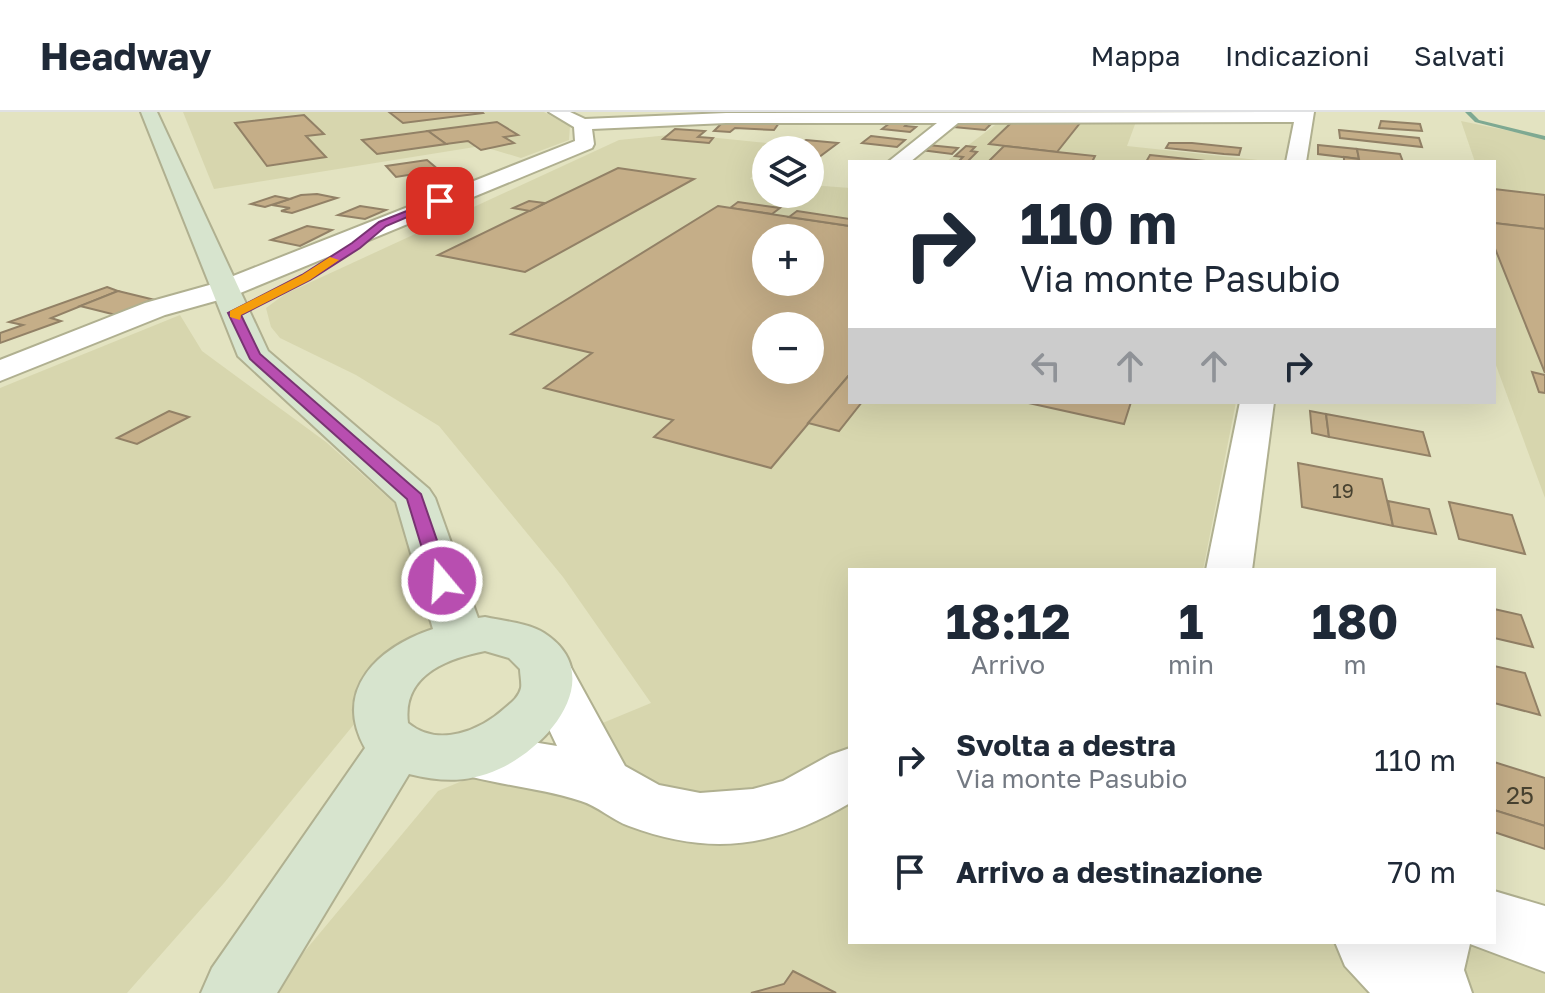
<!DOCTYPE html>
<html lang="it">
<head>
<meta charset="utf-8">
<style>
  body { margin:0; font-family:"Golos Text",sans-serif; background:#f2f2f3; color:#1f2937; height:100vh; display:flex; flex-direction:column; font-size:30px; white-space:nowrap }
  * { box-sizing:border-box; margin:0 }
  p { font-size:26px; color:#747a83 }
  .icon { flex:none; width:44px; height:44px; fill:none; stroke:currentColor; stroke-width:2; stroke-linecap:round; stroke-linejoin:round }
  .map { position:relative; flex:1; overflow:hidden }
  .drawer { position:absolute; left:848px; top:456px; width:648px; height:376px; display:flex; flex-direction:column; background:#fff; border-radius:0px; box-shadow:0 8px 32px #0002 }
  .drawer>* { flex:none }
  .banner { position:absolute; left:848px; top:48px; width:648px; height:244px; border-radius:0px; box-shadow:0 8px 32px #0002; background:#fff; color:#1f2937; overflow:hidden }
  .buttons { position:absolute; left:752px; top:24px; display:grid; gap:16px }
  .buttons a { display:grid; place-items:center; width:72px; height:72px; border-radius:50%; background:#fff; box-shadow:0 8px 32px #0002; font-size:40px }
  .pin { position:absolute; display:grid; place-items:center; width:68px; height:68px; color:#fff; margin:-34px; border-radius:16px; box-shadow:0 4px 12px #0006 }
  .me { position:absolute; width:88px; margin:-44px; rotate:342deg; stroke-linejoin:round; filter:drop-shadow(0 0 6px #0008) }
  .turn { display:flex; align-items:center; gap:28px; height:168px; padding:0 40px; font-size:36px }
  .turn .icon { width:104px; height:104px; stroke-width:2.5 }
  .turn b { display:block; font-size:56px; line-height:68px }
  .lanes { display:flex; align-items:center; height:76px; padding:0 40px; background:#0003; justify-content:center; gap:40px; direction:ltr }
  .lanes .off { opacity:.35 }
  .eta { display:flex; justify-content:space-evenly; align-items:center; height:136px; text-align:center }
  .eta b { font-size:48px; font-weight:700; line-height:56px }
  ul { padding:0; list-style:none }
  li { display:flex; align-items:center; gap:24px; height:112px; padding:0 40px }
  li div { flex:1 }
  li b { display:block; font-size:30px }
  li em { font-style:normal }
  header { display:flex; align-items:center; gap:48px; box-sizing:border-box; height:112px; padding:0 40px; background:#fff; border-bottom:2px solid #e0e1e3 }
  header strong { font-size:38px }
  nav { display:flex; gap:44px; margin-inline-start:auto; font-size:28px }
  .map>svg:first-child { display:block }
  .built { fill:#d7d6ae; fill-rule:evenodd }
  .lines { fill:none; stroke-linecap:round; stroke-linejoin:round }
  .stream { fill:#7ea992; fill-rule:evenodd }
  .building { fill:#c5ae88; stroke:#928166; stroke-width:2; fill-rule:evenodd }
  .minor-casing { stroke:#b0b090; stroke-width:4 }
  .secondary-casing { stroke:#b0b090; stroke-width:4 }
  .minor { fill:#fff; fill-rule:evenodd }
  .secondary { fill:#d7e4ce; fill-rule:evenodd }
  .route { fill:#b84eb0; stroke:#783372; stroke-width:2 }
  .slow { fill:#f59e0b }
  .labels { text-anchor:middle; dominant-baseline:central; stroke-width:7; stroke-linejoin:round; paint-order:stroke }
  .number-label { font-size:20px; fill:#484230 }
  .near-number-label { font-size:24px; fill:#484230 }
</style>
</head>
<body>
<header>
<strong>Headway</strong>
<nav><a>Mappa</a><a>Indicazioni</a><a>Salvati</a></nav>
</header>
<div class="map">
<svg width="1545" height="881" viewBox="0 0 1545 881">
  <rect width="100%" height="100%" fill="#e3e3c1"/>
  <!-- built -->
  <g class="built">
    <polygon points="183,0 544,0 570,14 569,28 521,46 481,34 214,77"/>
    <polygon points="1137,7 1127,34 1276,50 946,50 999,10"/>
    <polygon points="1461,9 1545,26 1545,386 1494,248 1494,50 1475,50"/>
    <path d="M 679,22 L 776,32 L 772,38 L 766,38 L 766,49 L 750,67 L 766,69 L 766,82 L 810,82 L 810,73 L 850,76 L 850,290 L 1236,290 L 1203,458 L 850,458 L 850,830 L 1494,830 L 1545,798 L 1545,881 L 270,881 L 438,679 L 651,591 L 563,465 L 439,314 L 356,263 L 280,226 L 271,215 L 266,196 L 285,182 L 619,28 ZM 766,126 L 810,126 L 810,170 L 766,170 ZM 766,214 L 810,214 L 810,258 L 766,258 Z"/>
    <polygon points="180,203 202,239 326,330 414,409 437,511 224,771 127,881 0,881 0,276"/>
  </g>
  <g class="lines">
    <!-- stream -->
    <polygon class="stream" points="1465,0 1471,0 1479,8 1545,24 1545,28 1475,10"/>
  </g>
  <!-- building -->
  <g class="building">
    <polygon points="389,0 482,0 483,1 403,11"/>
    <polygon points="304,3 324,22 306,24 326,45 267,54 235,11"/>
    <polygon points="1056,8 1080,11 1057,40 989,32 1011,11"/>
    <polygon points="959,9 991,12 985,18 953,15"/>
    <polygon points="1381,9 1420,12 1422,19 1379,16"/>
    <polygon points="497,10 518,23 504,25 514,31 481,38 468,29 446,32 428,19"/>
    <polygon points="723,10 750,10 779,11 774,18 735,16 730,20 714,19"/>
    <polygon points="890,11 907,12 905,14 916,15 910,20 882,17"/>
    <polygon points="675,17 705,19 698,25 713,26 709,31 663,27"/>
    <polygon points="1339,18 1419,26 1422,35 1340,26"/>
    <polygon points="428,19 446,32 377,42 362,28"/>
    <polygon points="871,24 905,28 897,35 862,31"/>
    <polygon points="806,28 838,31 811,51 810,38 790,38"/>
    <polygon points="1169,31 1192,31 1241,36 1239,43 1224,42 1166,36"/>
    <polygon points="928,33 958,36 952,42 921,38"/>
    <polygon points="1318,33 1357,37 1359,47 1318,42"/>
    <polygon points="966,34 975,35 971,39 977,40 967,50 958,50 963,45 955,44"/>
    <polygon points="1004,34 1057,40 1095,44 1092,50 988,50"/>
    <polygon points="1357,37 1400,42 1403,50 1344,50 1344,45 1359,47"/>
    <polygon points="1150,43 1215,50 1146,50"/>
    <polygon points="427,48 439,58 396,65 386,54"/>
    <polygon points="618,56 694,67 525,160 438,143"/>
    <polygon points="1494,77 1545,83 1545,117 1494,111"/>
    <polygon points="317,82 337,86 292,101 281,99 290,96 272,93 301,83"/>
    <polygon points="275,84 290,87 265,95 251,92"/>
    <polygon points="529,89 545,91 530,99 513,96"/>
    <polygon points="738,90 780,96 772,102 730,96"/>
    <polygon points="360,94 386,98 365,107 338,103"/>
    <path d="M 718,94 L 850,114 L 850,262 L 771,356 L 654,325 L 673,308 L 544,276 L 592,241 L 511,222 ZM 766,126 L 810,126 L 810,170 L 766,170 ZM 766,214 L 810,214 L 810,258 L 766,258 Z"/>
    <polygon points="797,99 850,107 850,114 789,105"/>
    <polygon points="1494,111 1545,117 1545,261 1494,134"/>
    <polygon points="307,114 332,118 300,134 271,128"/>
    <polygon points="107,175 118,179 51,206 61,209 0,231 0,221 23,213 9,210"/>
    <polygon points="118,179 155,188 116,203 80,194"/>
    <polygon points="1532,260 1545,263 1545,281 1539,280"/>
    <polygon points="850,262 850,290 862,290 839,319 808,311"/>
    <polygon points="1024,290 1131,290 1124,312"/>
    <polygon points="169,299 189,305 137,332 117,326"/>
    <polygon points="1310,299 1326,302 1329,325 1312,321"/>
    <polygon points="1326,302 1423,320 1430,344 1329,325"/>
    <polygon points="1298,351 1382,367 1393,414 1302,395"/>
    <polygon points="1388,389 1429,397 1436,422 1393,414"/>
    <polygon points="1449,390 1512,403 1525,442 1459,427"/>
    <polygon points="1494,497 1521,503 1533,535 1494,526"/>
    <polygon points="1494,554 1525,561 1540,603 1494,591"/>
    <polygon points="1494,650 1545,666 1545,714 1494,698"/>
    <polygon points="1494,698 1545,714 1545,737 1494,720"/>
    <polygon points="793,859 836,881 751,881 784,872"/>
  </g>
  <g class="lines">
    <!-- minor casing -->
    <g class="minor-casing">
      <g id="minor">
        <polygon points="549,0 570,0 585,7 726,1 1314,0 1306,50 1286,50 1294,10 958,11 910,50 888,50 937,11 726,11 592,17 594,32 592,36 233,184 165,203 0,269 0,248 145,191 213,172 575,29 574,15"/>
        <polygon points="1240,290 1274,290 1252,458 1206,458"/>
        <path d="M 545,535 L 563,541 L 625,654 L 659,673 L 700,681 L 753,677 L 783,669 L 830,643 L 850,636 L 850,691 C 775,735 712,745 629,714 C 612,708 598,694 581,689 C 539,675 493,673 451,659 L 443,643 L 451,627 L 471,620 L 557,634 L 519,554 L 527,541 Z"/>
        <polygon points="1494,779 1545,794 1545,860 1470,832 1464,858 1472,881 1370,881 1345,854 1335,830 1494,830"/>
      </g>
    </g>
    <!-- secondary casing -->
    <g class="secondary-casing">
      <path id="secondary" d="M 141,0 L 157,0 L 268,239 L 429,377 L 435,386 L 478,506 L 485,505 C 503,509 529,511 544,521 C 609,563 549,635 499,657 C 468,671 442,670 409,662 L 277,881 L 201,881 L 212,856 L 365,636 C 332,577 379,535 433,517 L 396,390 L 238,244 ZM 485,539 L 509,546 L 520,557 C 520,563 522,571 521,576 C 519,585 511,591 505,596 C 480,619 438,636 408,611 C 402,564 445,547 485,539 Z"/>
    </g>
    <!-- minor -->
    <use href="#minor" class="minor"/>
    <!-- secondary -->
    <use href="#secondary" class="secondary"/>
  </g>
  <!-- route -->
  <polygon class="route" points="437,87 445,89 386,114 360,136 310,168 241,203 260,242 421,382 451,469 442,476 432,469 407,387 250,247 228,201 302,163 352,131 379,110"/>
  <!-- slow -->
  <polygon class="slow" points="330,145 339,148 310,168 241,203 240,208 230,205 230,199 302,163"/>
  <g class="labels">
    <!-- number labels -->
    <g class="number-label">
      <text x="1343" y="378">19</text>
    </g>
    <!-- near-number labels -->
    <g class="near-number-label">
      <text x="1520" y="682">25</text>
    </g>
  </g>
</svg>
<div class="buttons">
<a><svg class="icon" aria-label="layers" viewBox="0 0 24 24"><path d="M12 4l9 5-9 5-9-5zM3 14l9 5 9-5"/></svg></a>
<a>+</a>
<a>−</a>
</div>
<div class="pin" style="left:440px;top:89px;background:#d93025"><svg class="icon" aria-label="arrive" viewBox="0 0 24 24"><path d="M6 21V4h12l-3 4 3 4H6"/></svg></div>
<svg class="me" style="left:442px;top:469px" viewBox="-20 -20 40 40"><circle r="17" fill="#b84eb0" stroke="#fff" stroke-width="3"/><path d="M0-11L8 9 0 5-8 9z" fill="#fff"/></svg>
<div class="banner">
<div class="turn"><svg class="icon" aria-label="right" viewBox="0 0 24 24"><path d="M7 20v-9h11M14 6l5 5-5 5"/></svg><div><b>110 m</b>Via monte Pasubio</div></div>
<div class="lanes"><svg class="icon off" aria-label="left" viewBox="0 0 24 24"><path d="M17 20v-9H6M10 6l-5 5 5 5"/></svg><svg class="icon off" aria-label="ahead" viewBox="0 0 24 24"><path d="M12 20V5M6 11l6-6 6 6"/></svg><svg class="icon off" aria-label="ahead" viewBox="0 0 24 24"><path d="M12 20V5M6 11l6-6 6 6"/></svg><svg class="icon" aria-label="right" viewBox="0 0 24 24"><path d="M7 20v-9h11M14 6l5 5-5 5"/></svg></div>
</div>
<section class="drawer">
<div class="eta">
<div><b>18:12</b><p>Arrivo</p></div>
<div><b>1</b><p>min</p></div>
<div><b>180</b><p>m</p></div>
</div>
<ul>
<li><svg class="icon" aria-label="right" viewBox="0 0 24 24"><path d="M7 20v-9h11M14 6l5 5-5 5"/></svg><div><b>Svolta a destra</b><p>Via monte Pasubio</p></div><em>110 m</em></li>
<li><svg class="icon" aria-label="arrive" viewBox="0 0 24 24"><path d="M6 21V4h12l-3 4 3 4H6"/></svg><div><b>Arrivo a destinazione</b></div><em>70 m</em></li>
</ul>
</section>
</div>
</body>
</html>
